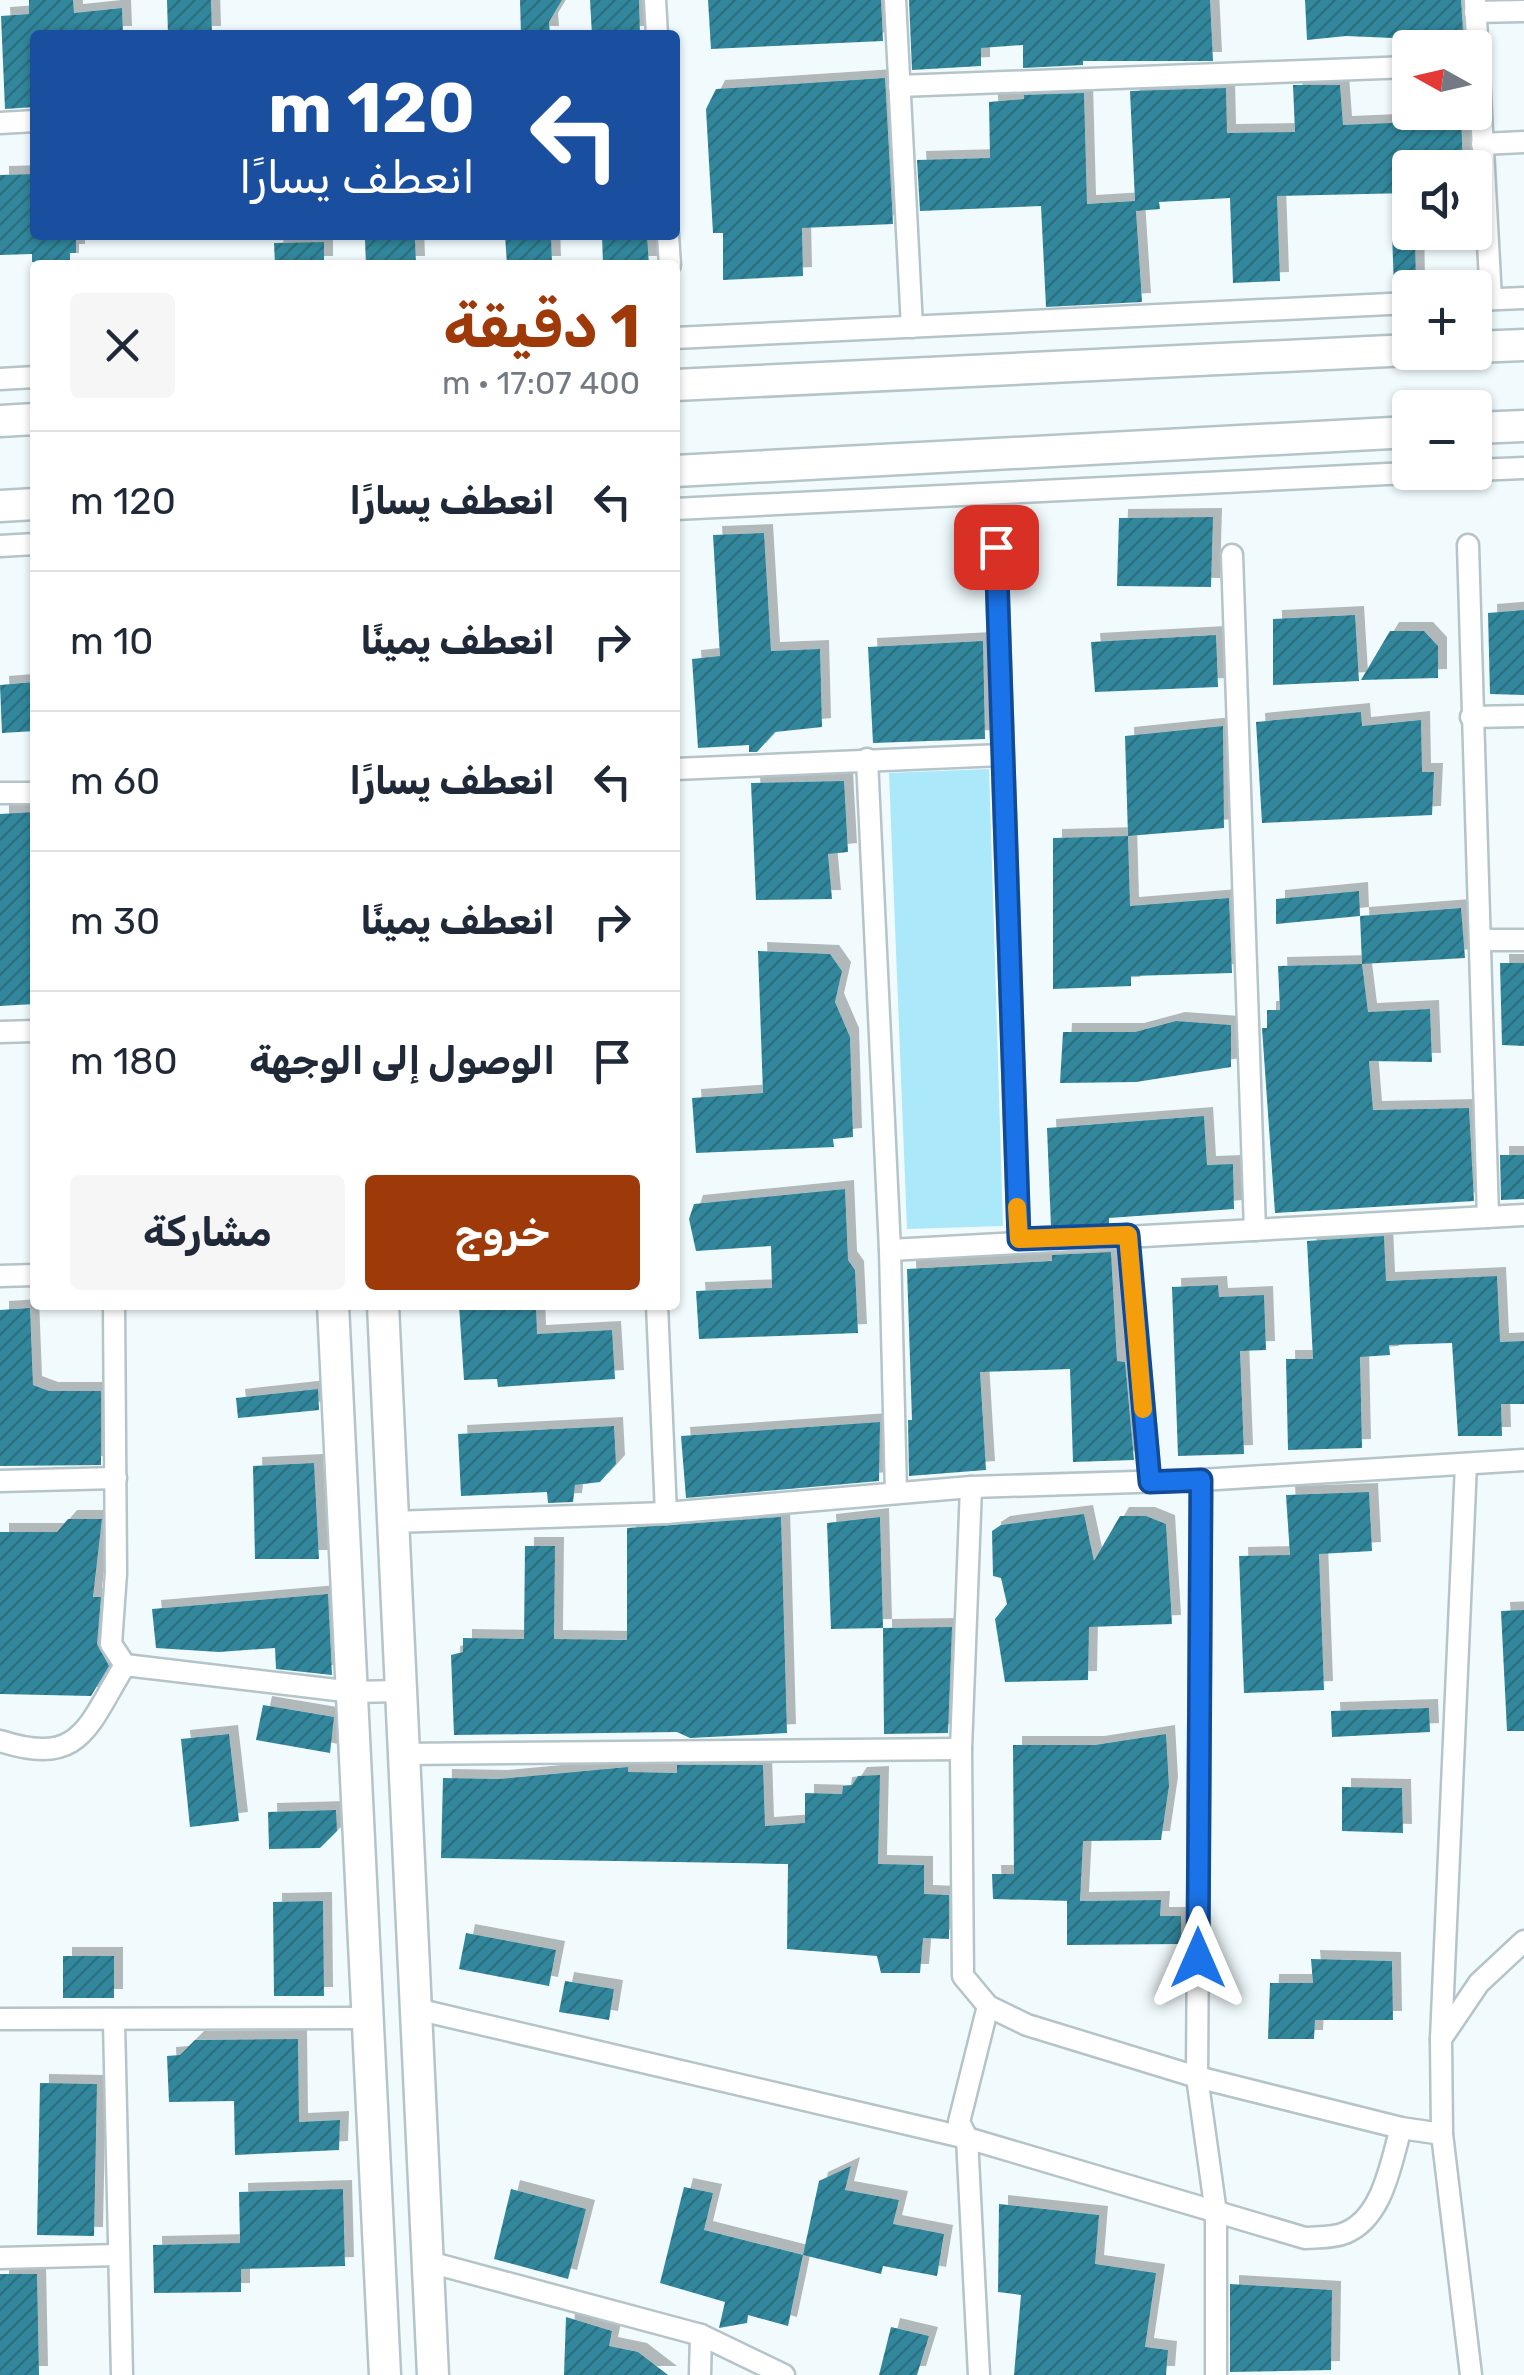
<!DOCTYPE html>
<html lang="ar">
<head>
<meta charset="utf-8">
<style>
  body { margin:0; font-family:Rubik,Vazirmatn,sans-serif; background:#f6f6f7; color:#1f2937; direction:rtl; height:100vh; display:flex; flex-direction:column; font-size:38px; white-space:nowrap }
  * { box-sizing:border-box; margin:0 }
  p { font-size:32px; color:#747a83 }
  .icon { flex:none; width:55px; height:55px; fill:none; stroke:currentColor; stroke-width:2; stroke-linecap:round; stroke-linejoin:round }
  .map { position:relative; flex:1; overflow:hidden; direction:ltr }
  .drawer { position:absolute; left:30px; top:260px; width:650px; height:1050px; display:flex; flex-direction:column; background:#fff; border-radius:10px; box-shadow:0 2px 8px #0004; direction:rtl }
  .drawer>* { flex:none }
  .top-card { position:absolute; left:30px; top:30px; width:650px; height:210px; border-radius:10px; box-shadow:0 2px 8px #0004; direction:rtl; background:#1a4fa0; color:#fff; overflow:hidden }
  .needle { width:65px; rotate:278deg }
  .fabs { position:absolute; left:1392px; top:30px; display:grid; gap:20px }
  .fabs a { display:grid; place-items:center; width:100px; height:100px; border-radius:10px; background:#fff; box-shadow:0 2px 8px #0004; font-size:50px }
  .pin { position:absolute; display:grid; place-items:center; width:85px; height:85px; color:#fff; margin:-42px; border-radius:20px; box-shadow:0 5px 15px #0006 }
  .me { position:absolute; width:110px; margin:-55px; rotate:0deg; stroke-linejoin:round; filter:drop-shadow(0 0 8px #0008) }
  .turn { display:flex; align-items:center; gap:35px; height:210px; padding:0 40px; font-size:45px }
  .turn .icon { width:130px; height:130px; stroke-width:2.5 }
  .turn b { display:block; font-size:70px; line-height:85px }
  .round { display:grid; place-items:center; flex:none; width:105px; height:105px; border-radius:10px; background:#f6f6f7 }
  .overview { display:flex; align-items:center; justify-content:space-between; height:170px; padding:0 40px }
  h1 { font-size:60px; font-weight:700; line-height:75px; color:#9e390a }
  .button { display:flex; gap:20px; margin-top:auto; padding:20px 40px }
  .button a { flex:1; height:115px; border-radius:10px; background:#9e390a; color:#fff; font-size:40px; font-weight:700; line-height:115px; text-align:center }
  .button a+a { background:#f6f6f7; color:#1f2937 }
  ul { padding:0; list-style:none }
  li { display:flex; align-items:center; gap:30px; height:140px; padding:0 40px; border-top:2px solid #e0e1e3 }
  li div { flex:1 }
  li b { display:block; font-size:38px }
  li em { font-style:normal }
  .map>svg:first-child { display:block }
  .park { fill:#aae8fa }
  .building { fill:url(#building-hatch); filter:url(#shadow) }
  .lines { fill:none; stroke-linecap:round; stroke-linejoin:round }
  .street-casing { stroke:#b4c4c9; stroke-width:25 }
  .secondary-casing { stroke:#b4c4c9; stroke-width:35 }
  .street { stroke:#fff; stroke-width:20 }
  .secondary { stroke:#fff; stroke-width:30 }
  .route-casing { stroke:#114b97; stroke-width:25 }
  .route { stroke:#1a73e8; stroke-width:18 }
  .slow { stroke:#f59e0b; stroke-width:18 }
</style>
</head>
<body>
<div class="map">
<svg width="1524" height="2375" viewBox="0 0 1524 2375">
  <defs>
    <pattern id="building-hatch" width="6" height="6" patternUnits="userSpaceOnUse" patternTransform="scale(2.5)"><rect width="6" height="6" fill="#32879c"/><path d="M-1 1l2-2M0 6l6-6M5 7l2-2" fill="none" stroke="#2b7081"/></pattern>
    <filter id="shadow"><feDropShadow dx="9" dy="-9" stdDeviation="0" flood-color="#0004"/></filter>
  </defs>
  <rect width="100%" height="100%" fill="#f1fbfe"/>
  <!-- park -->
  <polygon class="park" points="989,769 1003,1226 907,1229 889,773"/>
  <!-- building -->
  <g class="building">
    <polygon points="29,0 73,0 74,13 122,8 123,35 35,35 35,107 5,109 1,16 29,14"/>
    <polygon points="167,0 211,0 212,35 168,35"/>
    <polygon points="520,0 562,0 549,22 550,35 521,35"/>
    <polygon points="590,0 639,0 640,35 592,35"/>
    <polygon points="708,0 881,0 883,41 711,49"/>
    <polygon points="909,0 1210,0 1213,61 1083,61 1083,65 1023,68 1023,45 981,48 981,66 912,70"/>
    <polygon points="1305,0 1461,0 1464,48 1421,48 1416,39 1346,36 1307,40"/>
    <polygon points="885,78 893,224 802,228 803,276 723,280 723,233 713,233 706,109 716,89"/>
    <polygon points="1293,85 1340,85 1343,125 1412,122 1411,112 1461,112 1463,168 1410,168 1410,193 1277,196 1280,281 1233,283 1230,198 1159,202 1160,209 1136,211 1142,302 1046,307 1041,206 920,211 917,160 990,158 989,102 1024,99 1024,95 1084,93 1087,204 1135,201 1130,91 1226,88 1227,133 1295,132"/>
    <polygon points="35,174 35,235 76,235 76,253 70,253 70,262 32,262 32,254 0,255 0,175"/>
    <polygon points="1392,232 1415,232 1416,288 1394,288"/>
    <polygon points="505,235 551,235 552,265 507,265"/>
    <polygon points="602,235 647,235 649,265 603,265"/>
    <polygon points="415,238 416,265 366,265 365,240"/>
    <polygon points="324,242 324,265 275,265 274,243"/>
    <polygon points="1213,517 1211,587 1117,586 1119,518"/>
    <polygon points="764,533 771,651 820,649 822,727 775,732 757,752 749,752 749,745 698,748 692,659 720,656 713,535"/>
    <polygon points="1524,610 1524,695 1490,694 1488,613"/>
    <polygon points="1355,615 1359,681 1273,685 1273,619"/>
    <polygon points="1390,631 1424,631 1438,646 1438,678 1361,680"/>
    <polygon points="1216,635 1218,687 1095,692 1091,642"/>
    <polygon points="983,641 985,739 873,743 868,647"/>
    <polygon points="35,682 35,731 2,733 0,685"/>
    <polygon points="1361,712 1362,726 1421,720 1422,772 1434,772 1432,815 1262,823 1256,722"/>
    <polygon points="1223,726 1224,828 1128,836 1125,736"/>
    <polygon points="844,781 848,852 828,854 832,899 756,900 751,783"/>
    <polygon points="35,812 35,1004 0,1006 0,814"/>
    <polygon points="1128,836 1130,906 1229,898 1232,973 1131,976 1131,986 1053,989 1053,838"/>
    <polygon points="1359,891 1360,916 1276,924 1276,899"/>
    <polygon points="1461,908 1465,958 1362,964 1360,916"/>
    <polygon points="758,951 830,954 842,971 835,1002 850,1037 853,1137 833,1139 834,1147 696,1153 692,1098 763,1093"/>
    <polygon points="1500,963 1524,963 1524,1046 1502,1045"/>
    <polygon points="1362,964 1368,1012 1430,1009 1432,1062 1369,1061 1373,1110 1469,1108 1474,1201 1275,1213 1262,1028 1267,1028 1267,1010 1280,1010 1278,966"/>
    <polygon points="1176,1021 1231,1025 1231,1067 1136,1082 1060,1083 1063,1032 1135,1032"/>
    <polygon points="1204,1116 1207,1165 1233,1164 1234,1209 1109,1218 1109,1224 1051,1227 1047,1128"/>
    <polygon points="1500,1155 1524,1155 1524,1199 1501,1200"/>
    <polygon points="845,1189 848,1260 855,1270 858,1333 699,1339 696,1291 772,1288 771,1246 696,1251 689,1219 694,1204"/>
    <polygon points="1384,1236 1386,1281 1497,1276 1500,1342 1524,1341 1524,1404 1501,1404 1502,1436 1458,1436 1452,1343 1389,1345 1390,1355 1360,1357 1362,1448 1288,1450 1286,1359 1313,1359 1307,1241"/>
    <polygon points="1111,1252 1117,1361 1125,1362 1134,1460 1073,1462 1070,1369 980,1372 986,1470 909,1476 908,1420 912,1420 907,1269 1052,1261 1052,1255"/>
    <polygon points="1218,1285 1219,1297 1264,1295 1266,1350 1240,1351 1244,1454 1178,1456 1172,1287"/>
    <polygon points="459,1305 536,1305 537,1334 612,1330 615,1379 498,1387 497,1379 464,1380"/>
    <polygon points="30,1308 33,1385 49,1391 101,1391 101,1465 0,1466 0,1310"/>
    <polygon points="318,1389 319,1410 238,1418 236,1398"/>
    <polygon points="880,1422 879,1481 686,1498 681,1436"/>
    <polygon points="614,1426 616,1464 600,1482 575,1485 573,1502 548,1503 547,1492 461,1496 458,1434"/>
    <polygon points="314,1463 319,1559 255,1559 253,1466"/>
    <polygon points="1369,1492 1372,1551 1319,1554 1324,1690 1244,1693 1239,1556 1290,1555 1286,1495"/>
    <polygon points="1084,1514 1094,1561 1120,1516 1146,1516 1166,1524 1172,1624 1089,1627 1088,1680 1005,1682 995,1619 1007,1604 1001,1578 993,1576 992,1531 1001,1525"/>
    <polygon points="781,1517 787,1733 690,1738 677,1732 454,1735 451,1655 463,1652 463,1638 524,1639 525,1546 555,1546 554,1639 627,1640 627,1528"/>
    <polygon points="880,1517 883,1628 831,1629 827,1523"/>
    <polygon points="68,1519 102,1519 93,1597 101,1597 97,1644 109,1666 91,1696 0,1694 0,1532 57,1532"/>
    <polygon points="328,1594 332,1675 276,1669 275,1648 219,1652 156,1648 152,1609"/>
    <polygon points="1524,1610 1524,1731 1507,1731 1501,1611"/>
    <polygon points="952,1627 948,1733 884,1734 883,1628"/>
    <polygon points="263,1705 334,1717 330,1753 256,1740"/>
    <polygon points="1429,1708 1430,1732 1332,1737 1331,1711"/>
    <polygon points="229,1734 239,1821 190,1827 181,1739"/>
    <polygon points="1166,1734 1169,1786 1161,1840 1083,1841 1080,1901 1161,1900 1160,1916 1181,1916 1181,1944 1067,1945 1067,1901 1072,1901 993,1899 992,1874 1014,1874 1013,1745 1095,1745"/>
    <polygon points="677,1765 763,1765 765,1826 805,1823 805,1793 842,1794 843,1786 852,1785 858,1776 880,1775 878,1864 924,1865 924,1894 949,1895 949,1939 923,1938 920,1973 881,1973 877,1956 787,1949 788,1864 441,1858 443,1778 499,1779 628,1767 628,1772 677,1773"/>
    <polygon points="1342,1787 1402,1788 1403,1833 1342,1831"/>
    <polygon points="336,1810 337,1831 320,1848 269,1849 268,1812"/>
    <polygon points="323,1901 324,1996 274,1996 273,1902"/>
    <polygon points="466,1933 556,1950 549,1986 459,1969"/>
    <rect x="63" y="1956" width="51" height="42"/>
    <polygon points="1311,1959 1392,1961 1393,2020 1315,2020 1314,2039 1268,2039 1270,1983 1313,1983"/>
    <polygon points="565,1981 614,1989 609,2020 559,2012"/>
    <polygon points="298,2039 299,2122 340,2120 339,2150 235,2155 234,2101 169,2102 167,2056 180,2055 195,2040"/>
    <polygon points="40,2083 97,2084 94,2236 37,2235"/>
    <polygon points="851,2166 845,2190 899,2200 893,2224 944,2234 937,2276 883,2266 881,2274 803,2255 819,2181"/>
    <polygon points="684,2187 713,2193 704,2230 803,2255 788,2326 748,2315 747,2323 719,2328 725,2302 660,2283"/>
    <polygon points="343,2189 345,2266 241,2269 241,2292 154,2293 153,2245 240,2243 239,2192"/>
    <polygon points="511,2189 586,2209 568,2279 494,2259"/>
    <polygon points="999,2204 1099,2215 1095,2264 1156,2273 1145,2347 1168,2350 1166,2375 1014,2375 1021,2295 998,2292"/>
    <polygon points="0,2274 37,2274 39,2375 0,2375"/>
    <polygon points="1230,2284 1332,2290 1331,2370 1230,2372"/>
    <polygon points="566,2317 612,2331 609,2346 638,2352 668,2375 564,2375"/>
    <polygon points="891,2327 929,2336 917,2375 879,2375"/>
  </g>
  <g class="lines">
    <!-- street casing -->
    <g class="street-casing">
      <g id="street">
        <polyline points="655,0 657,35"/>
        <polyline points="895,0 912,327"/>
        <polyline points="1475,0 1491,299"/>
        <polyline points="1475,12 1524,11"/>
        <polyline points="899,86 1410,67"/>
        <polyline points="0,123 35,121"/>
        <polyline points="1482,144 1524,142"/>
        <polyline points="668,235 670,265"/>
        <polyline points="1475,300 1524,298"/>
        <polyline points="675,338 1410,303"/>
        <polyline points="0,379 35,377"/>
        <polyline points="1475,470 1524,468"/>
        <polyline points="675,509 1428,472"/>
        <polyline points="1468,545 1488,1217"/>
        <polyline points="0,546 35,544"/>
        <polyline points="996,547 1019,1239"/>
        <polyline points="1232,555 1255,1230"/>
        <polyline points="1471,717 1524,716"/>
        <polyline points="867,759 890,1250 896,1493"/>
        <polyline points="675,769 1002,755"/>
        <polyline points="0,793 35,793"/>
        <polyline points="1481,940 1524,940"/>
        <polyline points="0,1032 35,1031"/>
        <polyline points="1127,1235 1150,1481"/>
        <polyline points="890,1250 1524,1215"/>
        <polyline points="0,1276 35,1275"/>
        <polyline points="114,1305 116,1573 111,1644 125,1665 353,1692 398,1691"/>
        <polyline points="657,1305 666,1513"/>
        <polyline points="1201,1480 1197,2077 1216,2213 1216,2375"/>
        <polyline points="0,1481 116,1478"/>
        <polyline points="971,1487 961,1749 963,1976 988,2006 1027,2025 1197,2077 1401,2128 1442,2134"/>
        <polyline points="392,1522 666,1513 971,1487 1201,1480 1524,1460"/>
        <path d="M 0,1741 C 81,1767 87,1727 125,1665"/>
        <polyline points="402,1754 961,1749"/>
        <path d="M 416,2009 L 967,2138 L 1305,2238 C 1317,2237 1334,2238 1345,2233 C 1383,2218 1391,2162 1401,2128"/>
        <polyline points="0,2019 371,2018"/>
        <polyline points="114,2022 122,2375"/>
        <polyline points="1441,2039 1466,1464"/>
        <polyline points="0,2258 118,2255"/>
        <polyline points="429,2262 701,2335 784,2375"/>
        <polyline points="700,2375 701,2335"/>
        <polyline points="979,2375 967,2138 959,2122 988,2006"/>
        <polyline points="1471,2375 1442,2134 1441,2039 1479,1983 1524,1941"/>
      </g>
    </g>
    <!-- secondary casing -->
    <g class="secondary-casing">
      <g id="secondary">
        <polyline points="1475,347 1524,345"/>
        <polyline points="675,385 1410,350"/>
        <polyline points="0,421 35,419"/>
        <polyline points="1475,428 1524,426"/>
        <polyline points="675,471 1410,432"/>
        <polyline points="0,506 35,504"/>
        <polyline points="333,1305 385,2375"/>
        <polyline points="383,1305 433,2375"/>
      </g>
    </g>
    <!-- street -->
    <use href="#street" class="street"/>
    <!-- secondary -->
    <use href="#secondary" class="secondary"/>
  </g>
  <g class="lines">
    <!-- route casing -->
    <g class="route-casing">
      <polyline id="route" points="996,547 1019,1239 1128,1235 1150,1482 1201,1480 1198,1958"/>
    </g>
    <!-- route -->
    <use href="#route" class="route"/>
    <!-- slow -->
    <polyline class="slow" points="1017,1207 1019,1239 1128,1235 1143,1409"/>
  </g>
</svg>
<div class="fabs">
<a><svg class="needle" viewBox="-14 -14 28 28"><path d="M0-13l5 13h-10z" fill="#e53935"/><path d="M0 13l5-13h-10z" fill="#747a83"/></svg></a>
<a><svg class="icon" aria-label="sound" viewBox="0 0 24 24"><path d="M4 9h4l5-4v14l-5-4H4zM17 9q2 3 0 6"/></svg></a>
<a>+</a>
<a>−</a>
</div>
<div class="pin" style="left:996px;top:547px;background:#d93025"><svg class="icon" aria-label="arrive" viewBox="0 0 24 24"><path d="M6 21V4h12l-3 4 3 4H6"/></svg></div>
<svg class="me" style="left:1198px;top:1958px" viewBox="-20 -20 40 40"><path d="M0-17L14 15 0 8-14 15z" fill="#1a73e8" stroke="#fff" stroke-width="4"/></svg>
<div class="top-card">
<div class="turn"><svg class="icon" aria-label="left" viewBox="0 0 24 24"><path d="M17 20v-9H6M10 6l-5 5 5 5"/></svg><div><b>120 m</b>انعطف يسارًا</div></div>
</div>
<section class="drawer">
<div class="overview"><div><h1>1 دقيقة</h1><p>400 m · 17:07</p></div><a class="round"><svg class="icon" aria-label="close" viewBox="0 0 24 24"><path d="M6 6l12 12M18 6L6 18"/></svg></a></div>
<ul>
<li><svg class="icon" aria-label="left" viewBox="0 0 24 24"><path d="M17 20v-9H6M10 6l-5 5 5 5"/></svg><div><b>انعطف يسارًا</b></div><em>120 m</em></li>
<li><svg class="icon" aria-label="right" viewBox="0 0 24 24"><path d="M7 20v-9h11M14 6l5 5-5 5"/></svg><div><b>انعطف يمينًا</b></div><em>10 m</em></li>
<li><svg class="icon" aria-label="left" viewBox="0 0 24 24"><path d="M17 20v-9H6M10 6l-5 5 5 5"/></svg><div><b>انعطف يسارًا</b></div><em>60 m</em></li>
<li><svg class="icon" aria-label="right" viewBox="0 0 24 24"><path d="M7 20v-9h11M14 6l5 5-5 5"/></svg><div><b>انعطف يمينًا</b></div><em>30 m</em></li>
<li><svg class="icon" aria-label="arrive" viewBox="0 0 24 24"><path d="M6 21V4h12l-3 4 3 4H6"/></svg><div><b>الوصول إلى الوجهة</b></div><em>180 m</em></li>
</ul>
<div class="button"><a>خروج</a><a>مشاركة</a></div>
</section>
</div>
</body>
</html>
